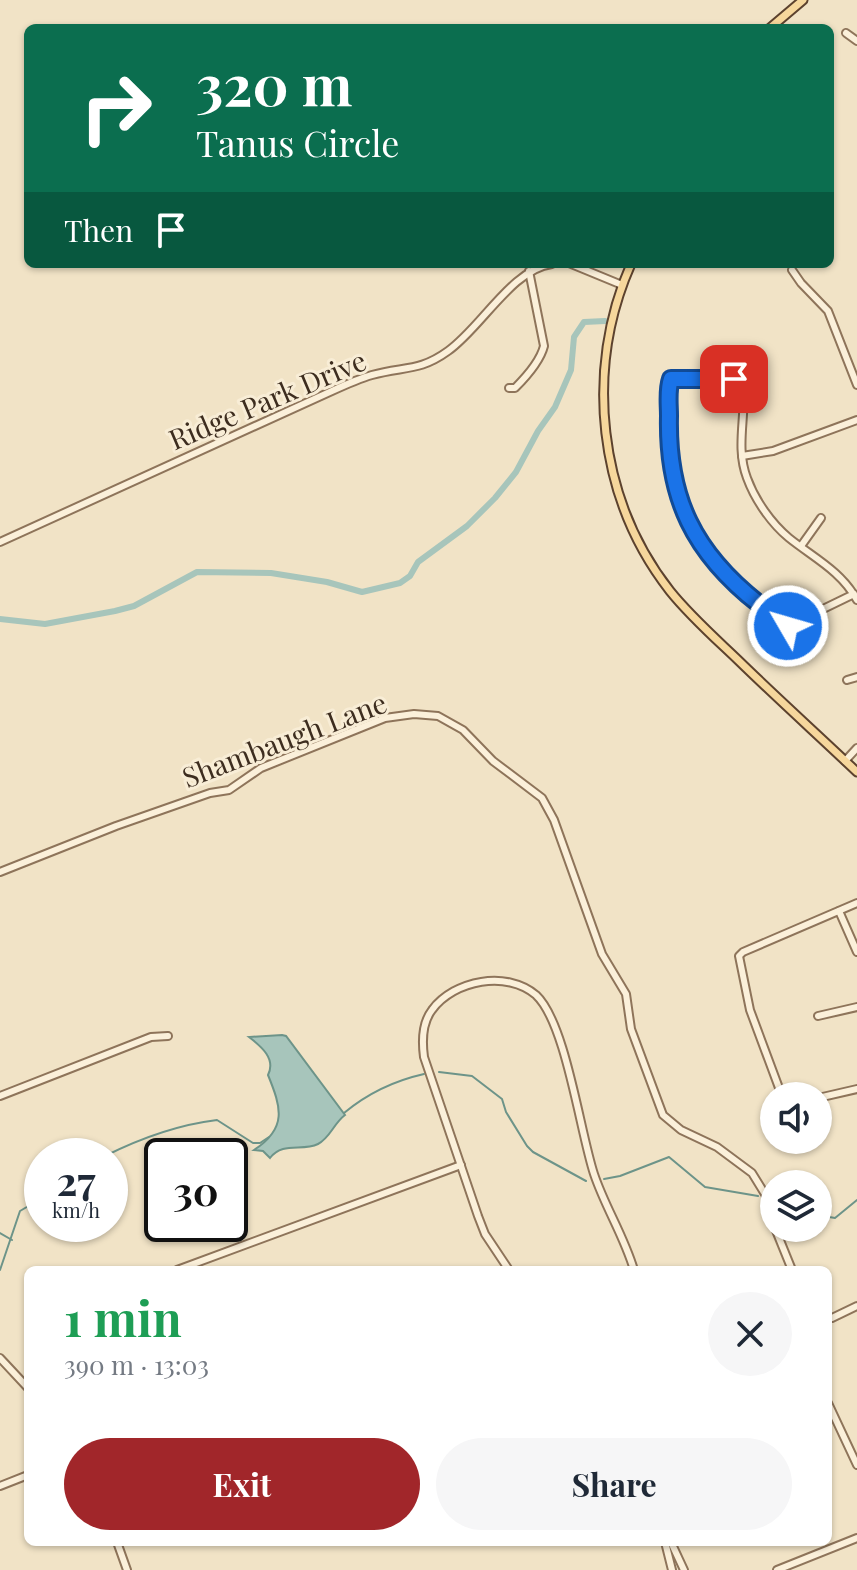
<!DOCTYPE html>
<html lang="en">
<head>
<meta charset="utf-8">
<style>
  body { margin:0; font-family:"Playfair Display",serif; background:#f6f6f7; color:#1f2937; height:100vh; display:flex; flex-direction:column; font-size:30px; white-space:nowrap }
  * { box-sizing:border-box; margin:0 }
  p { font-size:26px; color:#747a83 }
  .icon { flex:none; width:44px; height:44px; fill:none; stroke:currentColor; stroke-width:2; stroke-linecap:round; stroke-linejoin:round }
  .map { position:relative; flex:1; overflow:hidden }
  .side { position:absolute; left:24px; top:1266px; width:808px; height:280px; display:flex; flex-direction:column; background:#fff; border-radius:12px; box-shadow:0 2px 6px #0004 }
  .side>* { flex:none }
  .hud { position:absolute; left:24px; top:24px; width:810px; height:244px; border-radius:12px; box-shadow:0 2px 6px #0004; background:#0b6e4f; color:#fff; overflow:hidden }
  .tools { position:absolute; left:760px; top:1082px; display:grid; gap:16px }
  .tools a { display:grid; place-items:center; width:72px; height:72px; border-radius:50%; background:#fff; box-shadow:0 2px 6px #0004; font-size:40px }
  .speed { position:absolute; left:24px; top:1138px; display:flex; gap:16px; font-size:40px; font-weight:700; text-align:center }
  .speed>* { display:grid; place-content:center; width:104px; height:104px; border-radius:50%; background:#fff; box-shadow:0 2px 6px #0004; line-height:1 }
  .speed small { font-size:20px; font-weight:400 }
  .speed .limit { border:4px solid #111; border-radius:12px; background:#fff; color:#111 }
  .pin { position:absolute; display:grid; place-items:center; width:68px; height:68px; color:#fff; margin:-34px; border-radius:16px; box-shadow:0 4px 12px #0006 }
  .me { position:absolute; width:88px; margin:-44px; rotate:308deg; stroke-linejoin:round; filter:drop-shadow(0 0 6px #0008) }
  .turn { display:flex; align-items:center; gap:28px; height:168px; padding:0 40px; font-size:36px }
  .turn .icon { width:104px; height:104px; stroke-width:2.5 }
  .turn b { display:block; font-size:56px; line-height:68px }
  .then { display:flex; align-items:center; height:76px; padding:0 40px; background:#0003; gap:16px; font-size:30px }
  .round { display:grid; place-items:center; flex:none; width:84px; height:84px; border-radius:42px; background:#f6f6f7 }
  .head { display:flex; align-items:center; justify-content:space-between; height:136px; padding:0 40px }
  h1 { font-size:48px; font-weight:700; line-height:60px; color:#1e9e55 }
  .button { display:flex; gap:16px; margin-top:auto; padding:16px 40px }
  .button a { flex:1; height:92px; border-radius:48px; background:#a1262a; color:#fff; font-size:32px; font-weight:700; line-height:92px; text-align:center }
  .button a+a { background:#f6f6f7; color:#1f2937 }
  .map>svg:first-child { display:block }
  .water { fill:#a7c5bb; stroke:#6d9489; stroke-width:2 }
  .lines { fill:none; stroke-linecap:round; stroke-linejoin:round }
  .stream { stroke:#6d9489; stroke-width:2 }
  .canal { stroke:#a7c5bb; stroke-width:6 }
  .minor-casing { stroke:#8e745a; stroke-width:10 }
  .major-casing { stroke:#5c422e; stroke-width:11 }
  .minor { stroke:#fbf0da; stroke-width:6 }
  .major { stroke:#f6d79c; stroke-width:7 }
  .route-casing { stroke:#114b97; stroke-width:20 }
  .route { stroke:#1a73e8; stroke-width:14 }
  .labels { text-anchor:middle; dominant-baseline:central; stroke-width:6; stroke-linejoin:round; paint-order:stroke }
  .street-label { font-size:28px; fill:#3d2d1f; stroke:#f8edd6 }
</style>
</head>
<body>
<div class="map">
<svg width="857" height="1570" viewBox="0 0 857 1570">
  <rect width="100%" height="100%" fill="#f1e3c6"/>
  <!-- water -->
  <path class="water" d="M 282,1035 L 286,1036 L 345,1115 C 334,1123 330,1138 318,1144 C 302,1152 283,1141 270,1158 L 263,1151 L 254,1150 C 288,1128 281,1107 268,1075 C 276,1059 262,1047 249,1037 Z"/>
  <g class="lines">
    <!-- stream -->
    <g class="stream">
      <polyline points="439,1072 472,1076 502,1099 506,1112 527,1146 533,1152 586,1181"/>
      <path d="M 344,1113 C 368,1093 393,1081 424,1074"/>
      <path d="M 105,1156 C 141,1138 176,1125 217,1120 L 253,1143 L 260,1143 L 269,1137"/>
      <polyline points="604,1179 620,1176 669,1157 705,1187 758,1196"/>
      <polyline points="818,1215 835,1218 857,1200"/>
      <polyline points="0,1233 12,1240"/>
      <polyline points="0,1270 20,1211 42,1198"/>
    </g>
    <!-- canal -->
    <polyline class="canal" points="0,619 45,624 115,611 134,606 197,572 271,573 327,582 362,592 400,583 410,576 418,562 467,526 495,498 516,472 538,431 555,407 571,370 574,337 584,322 605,321"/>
    <!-- minor casing -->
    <g class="minor-casing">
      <g id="minor">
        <polyline points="846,33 857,41"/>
        <polyline points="571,264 622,285"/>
        <polyline points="792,270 801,283 828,311 857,385"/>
        <path d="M 509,388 L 515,388 C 526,377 540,362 544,346 L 529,271"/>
        <polyline points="742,456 773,451 857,420"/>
        <path d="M 0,542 L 332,391 C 345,385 358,379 372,375 C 404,366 419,372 448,351 C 481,328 512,269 552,264"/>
        <polyline points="801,546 821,518"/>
        <path d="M 854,594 L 788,626 C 778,621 768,611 759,604 C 698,557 667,499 669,422 C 669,409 667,392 671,379 L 741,381 C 749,409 734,444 747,478 C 755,500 771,523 789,538 C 814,558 841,571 857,600"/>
        <polyline points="847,680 857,677"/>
        <polyline points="845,761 857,748"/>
        <polyline points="0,872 116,826 210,793 229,790 261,768 385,718 414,714 438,716 463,730 493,761 542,798 554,820 602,954 626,994 631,1029 663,1115 681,1130 717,1147 752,1173 768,1199 774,1225"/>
        <polyline points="839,911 857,952"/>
        <polyline points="818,1016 857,1007"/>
        <polyline points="0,1096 151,1037 168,1036"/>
        <polyline points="782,1096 750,1010 739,956 743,952 857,903"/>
        <polyline points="818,1098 857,1089"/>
        <polyline points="775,1228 792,1270"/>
        <polyline points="177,1270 461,1165"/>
        <path d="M 509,1270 L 485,1234 L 478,1216 L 424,1057 C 422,1042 422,1023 432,1010 C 454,980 507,970 536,995 C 566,1023 580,1132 594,1174 C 605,1207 624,1236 634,1270"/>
        <polyline points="832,1318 857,1306"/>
        <polyline points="0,1358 28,1388"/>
        <polyline points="828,1403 857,1465"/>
        <polyline points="0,1486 28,1475"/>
        <polyline points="117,1542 127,1570"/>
        <polyline points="665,1542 672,1570"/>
        <polyline points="671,1542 684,1570"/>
        <polyline points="777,1570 857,1538"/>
      </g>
    </g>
    <!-- major casing -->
    <g class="major-casing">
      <g id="major">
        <polyline points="770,28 803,0"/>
        <path d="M 631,264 C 584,370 598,499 670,591 C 690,616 715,638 738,660 C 777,698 818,735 857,772"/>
      </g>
    </g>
    <!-- minor -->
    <use href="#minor" class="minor"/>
    <!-- major -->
    <use href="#major" class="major"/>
  </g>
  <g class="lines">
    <!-- route casing -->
    <g class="route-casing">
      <path id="route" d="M 734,379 L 671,379 C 667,390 669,404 669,416 C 667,498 694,553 759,604 C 768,611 778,621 788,626"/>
    </g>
    <!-- route -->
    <use href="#route" class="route"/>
  </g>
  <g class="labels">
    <!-- street labels -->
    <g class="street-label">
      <text transform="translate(267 399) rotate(-23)">Ridge Park Drive</text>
      <text transform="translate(284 739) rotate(-21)">Shambaugh Lane</text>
    </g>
  </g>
</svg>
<div class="tools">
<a><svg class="icon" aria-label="sound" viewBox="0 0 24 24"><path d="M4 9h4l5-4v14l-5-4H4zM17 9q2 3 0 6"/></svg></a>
<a><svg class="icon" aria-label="layers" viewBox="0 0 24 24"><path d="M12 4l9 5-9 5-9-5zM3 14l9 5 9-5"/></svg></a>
</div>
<div class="speed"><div>27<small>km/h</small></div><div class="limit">30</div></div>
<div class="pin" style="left:734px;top:379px;background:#d93025"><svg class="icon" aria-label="arrive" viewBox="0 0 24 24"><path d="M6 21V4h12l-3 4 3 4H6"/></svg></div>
<svg class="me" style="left:788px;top:626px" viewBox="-20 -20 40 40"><circle r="17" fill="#1a73e8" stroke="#fff" stroke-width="3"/><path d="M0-11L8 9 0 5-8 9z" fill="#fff"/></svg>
<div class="hud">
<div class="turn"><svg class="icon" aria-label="right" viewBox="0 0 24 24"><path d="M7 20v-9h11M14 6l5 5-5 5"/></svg><div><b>320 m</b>Tanus Circle</div></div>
<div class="then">Then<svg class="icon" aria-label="arrive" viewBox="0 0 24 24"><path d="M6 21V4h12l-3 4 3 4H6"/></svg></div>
</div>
<section class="side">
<div class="head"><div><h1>1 min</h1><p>390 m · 13:03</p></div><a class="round"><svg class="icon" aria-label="close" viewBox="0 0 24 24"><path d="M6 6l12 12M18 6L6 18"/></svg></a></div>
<div class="button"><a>Exit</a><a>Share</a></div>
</section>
</div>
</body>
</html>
